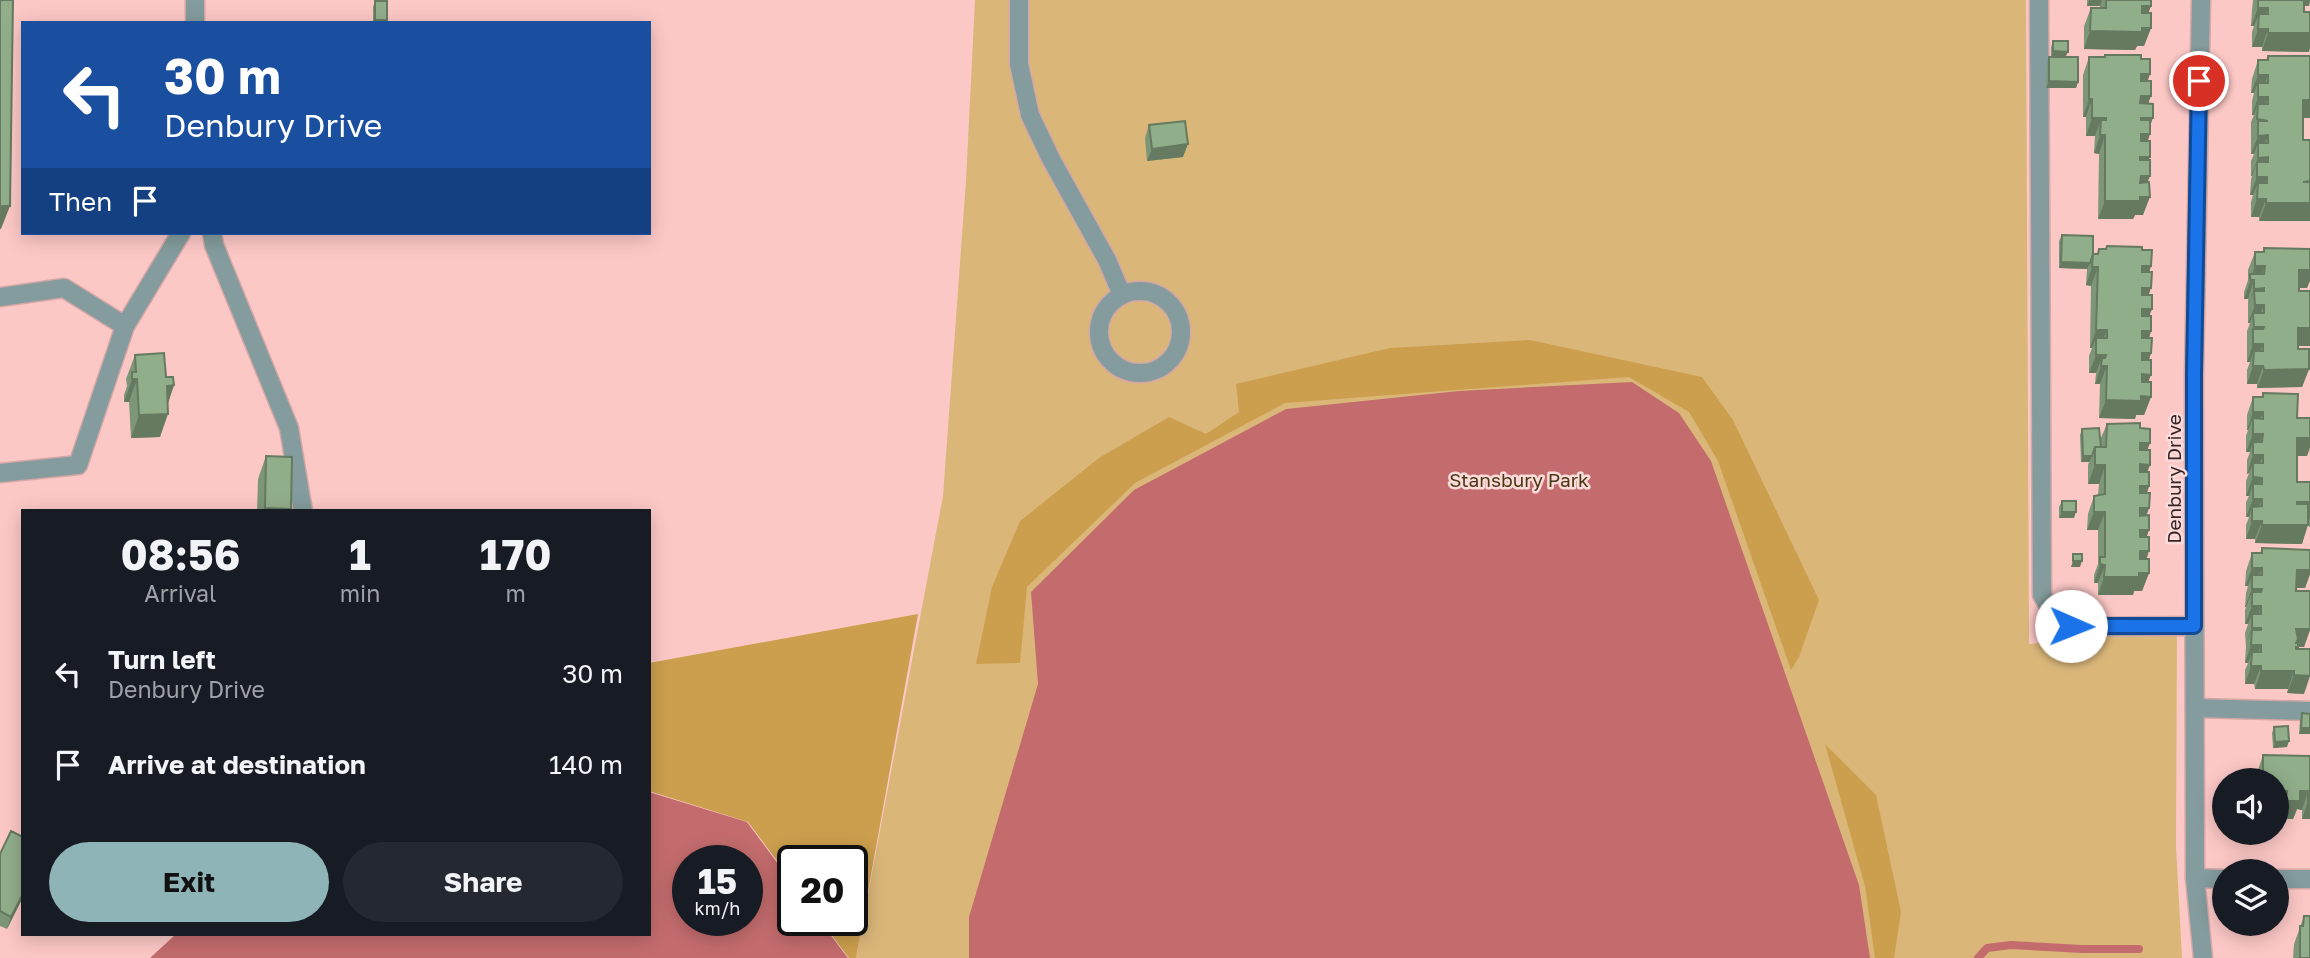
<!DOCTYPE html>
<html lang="en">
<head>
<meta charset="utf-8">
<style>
  body { margin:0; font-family:"Golos Text",sans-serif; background:#242831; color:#f1f3f6; height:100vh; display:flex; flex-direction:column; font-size:26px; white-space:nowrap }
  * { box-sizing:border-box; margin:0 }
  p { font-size:23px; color:#9ea1a6 }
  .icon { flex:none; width:38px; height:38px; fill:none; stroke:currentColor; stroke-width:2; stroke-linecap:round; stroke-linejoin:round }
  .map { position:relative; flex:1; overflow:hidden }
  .panel { position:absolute; left:21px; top:509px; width:630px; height:427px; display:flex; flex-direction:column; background:#171b24; border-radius:0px; box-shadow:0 4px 18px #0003 }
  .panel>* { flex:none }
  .top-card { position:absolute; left:21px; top:21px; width:630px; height:214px; border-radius:0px; box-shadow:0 4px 18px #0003; background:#1a4fa0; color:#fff; overflow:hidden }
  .controls { position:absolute; left:2212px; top:768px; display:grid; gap:14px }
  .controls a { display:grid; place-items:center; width:77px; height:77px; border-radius:50%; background:#171b24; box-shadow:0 4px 18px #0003; font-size:35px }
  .speed { position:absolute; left:672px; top:845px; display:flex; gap:14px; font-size:35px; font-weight:700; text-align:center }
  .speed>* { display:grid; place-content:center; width:91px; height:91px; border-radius:50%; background:#171b24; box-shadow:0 4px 18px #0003; line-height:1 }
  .speed small { font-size:18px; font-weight:400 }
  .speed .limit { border:4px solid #111; border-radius:10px; background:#fff; color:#111 }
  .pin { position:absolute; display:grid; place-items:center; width:60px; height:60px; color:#fff; margin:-30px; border:4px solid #fff; border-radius:50%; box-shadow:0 2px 7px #0007 }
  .me { position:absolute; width:77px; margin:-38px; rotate:91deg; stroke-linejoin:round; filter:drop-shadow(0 0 5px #0008) }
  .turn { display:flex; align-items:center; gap:24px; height:147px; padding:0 28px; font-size:32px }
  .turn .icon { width:91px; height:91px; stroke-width:2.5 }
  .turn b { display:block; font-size:49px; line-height:60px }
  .then { display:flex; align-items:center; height:66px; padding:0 28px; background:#0003; gap:14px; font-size:26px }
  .eta { display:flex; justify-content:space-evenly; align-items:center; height:119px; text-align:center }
  .eta b { font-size:42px; font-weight:700; line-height:49px }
  .cta { display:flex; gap:14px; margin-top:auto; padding:14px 28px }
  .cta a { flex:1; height:80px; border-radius:42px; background:#8fb4b7; color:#111; font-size:28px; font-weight:700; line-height:80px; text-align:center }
  .cta a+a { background:#242831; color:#f1f3f6 }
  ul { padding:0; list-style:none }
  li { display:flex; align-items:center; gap:21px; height:91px; padding:0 28px }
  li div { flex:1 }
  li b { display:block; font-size:26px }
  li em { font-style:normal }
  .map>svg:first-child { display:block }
  .green { fill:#dab679 }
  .forest { fill:#cc9f4e }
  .water { fill:#c46c6d; fill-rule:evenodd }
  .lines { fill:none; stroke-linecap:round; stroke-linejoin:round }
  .stream { stroke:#c46c6d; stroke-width:8 }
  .minor-casing { stroke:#d5a7a6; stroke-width:21 }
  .minor { stroke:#849c9d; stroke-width:18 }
  .wall { fill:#7d9678 }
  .shaded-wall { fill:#667a61 }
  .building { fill:#91ae8b; stroke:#667a61; stroke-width:2 }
  .route-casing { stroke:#114b97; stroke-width:18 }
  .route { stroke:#1a73e8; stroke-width:12 }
  .labels { text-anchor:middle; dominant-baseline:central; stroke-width:5; stroke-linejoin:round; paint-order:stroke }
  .park-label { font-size:19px; fill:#4a3714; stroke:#fbdbda }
  .street-label { font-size:19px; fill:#382424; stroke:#fbdbda }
</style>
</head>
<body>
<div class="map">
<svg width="2310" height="958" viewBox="0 0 2310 958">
  <rect width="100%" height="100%" fill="#fcc8c6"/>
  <!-- green -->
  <polygon class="green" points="975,0 2026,0 2029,644 2177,629 2176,846 2182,958 856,958 943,496 966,181"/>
  <!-- forest -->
  <g class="forest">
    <polygon points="1530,340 1702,377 1733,420 1819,600 1799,657 1791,670 1718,461 1689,412 1629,377 1285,403 1135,483 1027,587 1020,663 976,664 992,587 1020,521 1099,458 1169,417 1206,434 1239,412 1236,384 1390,348"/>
    <polygon points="918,614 856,958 849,958 821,921 852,920 852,861 793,861 793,882 748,822 649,791 649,663"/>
    <polygon points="1825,744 1876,795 1901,912 1894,958 1875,958 1865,886"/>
  </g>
  <!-- water -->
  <g class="water">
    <polygon points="1632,382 1679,413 1711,461 1859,885 1870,958 969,958 969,917 1038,684 1031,592 1134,490 1286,409 1459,391"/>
    <path d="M 649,792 L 747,822 L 793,884 L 793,920 L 820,921 L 848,958 L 150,958 L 175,935 L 649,934 ZM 688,861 L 747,861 L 747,920 L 688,920 Z"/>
  </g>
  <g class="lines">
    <!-- stream -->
    <polyline class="stream" points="1978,958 1987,948 2011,945 2082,949 2139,949"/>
    <!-- minor casing -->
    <g class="minor-casing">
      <g id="minor">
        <polyline points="195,0 195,23"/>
        <polyline points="1019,0 1019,64 1030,115 1051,159 1107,260 1122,295"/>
        <polyline points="2039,0 2042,595 2055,617 2071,627 2194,626"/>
        <polyline points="2201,0 2194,374 2195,878 2203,958"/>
        <polyline points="212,233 214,245 289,428 303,511"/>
        <circle cx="1140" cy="332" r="41"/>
        <polyline points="0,297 64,288 125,326"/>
        <polyline points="0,473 78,465 125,326 181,233"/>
        <polyline points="2195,708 2310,711"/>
        <polyline points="2195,878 2224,879"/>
        <polyline points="2277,879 2310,879"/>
      </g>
    </g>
    <!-- minor -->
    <use href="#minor" class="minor"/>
  </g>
  <!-- wall -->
  <g class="wall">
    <polygon points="2087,0 2151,0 2151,6 2148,13 2151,28 2144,46 2137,46 2135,50 2084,49 2084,26 2091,8 2100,8 2100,6 2087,6"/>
    <polygon points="2253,0 2310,0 2309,6 2304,6 2309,52 2262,51 2262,47 2252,47 2252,32 2254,26 2251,26 2252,10"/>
    <polygon points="375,1 386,23 373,23 373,7"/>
    <polygon points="2053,41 2066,57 2078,82 2076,88 2046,88 2047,63 2049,57 2051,57 2051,47"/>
    <polygon points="2105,55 2141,59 2148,81 2150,124 2148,141 2149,160 2147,182 2143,215 2135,215 2133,219 2098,219 2099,154 2094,153 2095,136 2086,136 2086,117 2083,117 2083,75 2089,57 2104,57"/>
    <polygon points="2268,56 2310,56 2310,117 2303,118 2259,221 2259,217 2251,217 2251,202 2253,195 2250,195 2251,180 2252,176 2251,176 2251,161 2254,154 2251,154 2251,122 2254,115 2252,115 2252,101 2254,93 2251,93 2252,79 2258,60 2266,60"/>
    <polygon points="1149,125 1183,157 1147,161 1145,138"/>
    <polygon points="2062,235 2093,254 2097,254 2099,249 2105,249 2107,246 2142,250 2151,266 2149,272 2149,295 2151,331 2149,338 2151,353 2149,360 2148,382 2151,397 2144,415 2136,415 2135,419 2099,418 2100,384 2095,384 2096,373 2089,373 2089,356 2092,348 2090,348 2091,286 2086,285 2087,269 2059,268 2059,241"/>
    <polygon points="2264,248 2307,288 2299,288 2299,291 2310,291 2310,345 2298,346 2298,349 2309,369 2302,387 2257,388 2257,384 2247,384 2247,370 2250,362 2247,362 2247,331 2250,323 2248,323 2248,299 2244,299 2244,292 2248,280 2248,270 2255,252 2263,252"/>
    <polygon points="135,355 166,377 174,385 168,403 160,437 131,438 129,402 124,402 124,395 127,386 126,379"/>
    <polygon points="2263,393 2297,418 2307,456 2297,456 2297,482 2310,482 2310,527 2309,527 2309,519 2302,544 2255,543 2255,539 2246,539 2246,525 2249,517 2246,517 2246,502 2249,496 2246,496 2246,481 2249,473 2247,474 2247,460 2250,452 2246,452 2246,436 2248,430 2247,430 2247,415 2253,397 2261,397"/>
    <polygon points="2107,424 2140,428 2150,443 2147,450 2147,472 2149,486 2147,493 2147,559 2149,573 2142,591 2134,591 2133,595 2098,595 2098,583 2094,583 2094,575 2098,564 2098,530 2087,530 2088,514 2094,496 2098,495 2099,484 2088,484 2088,465 2089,462 2081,462 2080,435 2082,429 2100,440"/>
    <polygon points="266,456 291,509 291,511 257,511 258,479"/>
    <polygon points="2062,501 2074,518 2059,518 2059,507"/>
    <polygon points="2262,548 2310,550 2310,574 2305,588 2296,588 2310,629 2304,647 2298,647 2297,649 2304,694 2287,693 2288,689 2255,689 2254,684 2245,684 2245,670 2248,663 2245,663 2246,646 2245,633 2248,624 2245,624 2245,610 2246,607 2245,607 2246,593 2248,586 2245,586 2246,571 2252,553 2260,553"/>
    <polygon points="2302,713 2310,734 2299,734 2300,720"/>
    <polygon points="2274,727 2287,747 2273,748 2272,733"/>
    <polygon points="2263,755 2310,756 2310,819 2302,819 2302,810 2297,809 2293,819 2280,819 2280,810 2277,810 2277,780 2256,780 2257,773"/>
    <polygon points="0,854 23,897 7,929 0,926"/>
    <polygon points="2304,916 2310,958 2293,958 2294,944"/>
  </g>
  <!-- shaded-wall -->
  <g class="shaded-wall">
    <polygon points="2089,0 2102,0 2100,6 2087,6"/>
    <polygon points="2300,0 2310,0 2309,6 2298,6"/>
    <polygon points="2142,6 2151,6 2144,24 2135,24"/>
    <polygon points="2258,8 2268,8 2261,26 2259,14 2254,26 2251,26"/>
    <polygon points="375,20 387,20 386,23 374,23"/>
    <polygon points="2142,28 2151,28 2144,46 2137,46 2135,50 2084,49 2090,31"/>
    <polygon points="2258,29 2268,29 2262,47 2252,47"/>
    <polygon points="2268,33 2310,33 2310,48 2309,52 2262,51"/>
    <polygon points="2053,51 2068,52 2065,58 2051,58"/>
    <polygon points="2141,74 2150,74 2144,92 2134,92"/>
    <polygon points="2258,75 2268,75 2261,93 2258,83 2254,93 2251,93"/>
    <polygon points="2049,81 2078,82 2076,88 2046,88"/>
    <polygon points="2141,96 2151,96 2144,114 2134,114"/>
    <polygon points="2258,97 2268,97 2262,115 2258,104 2254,115 2252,115"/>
    <polygon points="2089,99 2092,99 2086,117 2083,117"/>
    <polygon points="2303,100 2310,100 2310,118 2296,118"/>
    <polygon points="2092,118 2106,118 2101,133 2101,120 2095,136 2086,136"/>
    <polygon points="2141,118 2153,118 2147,134 2150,134 2144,152 2134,152"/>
    <polygon points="2100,135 2105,135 2099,154 2094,153"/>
    <polygon points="2268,135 2261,154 2258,143 2254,154 2251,154 2258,136"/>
    <polygon points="1188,144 1183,157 1147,161 1152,149"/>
    <polygon points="2140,157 2150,157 2144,175 2134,175"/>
    <polygon points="2268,157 2261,175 2257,162 2252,176 2251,176 2258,158"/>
    <polygon points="2141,176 2150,176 2143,194 2134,194"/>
    <polygon points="2257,177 2267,177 2261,195 2258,183 2253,195 2250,195"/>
    <polygon points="2140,197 2150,197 2143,215 2135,215 2133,219 2098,219 2105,201"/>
    <polygon points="2257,199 2266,199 2259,217 2251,217"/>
    <polygon points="2266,203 2310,203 2310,221 2259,221"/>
    <polygon points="0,206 10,206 1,229 0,229"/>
    <polygon points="2061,262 2090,263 2087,269 2059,268"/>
    <polygon points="2142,266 2151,266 2145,284 2136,284"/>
    <polygon points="2255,266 2265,266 2258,285 2254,280 2248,299 2244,299"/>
    <polygon points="2092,267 2098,267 2091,286 2086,285"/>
    <polygon points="2299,270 2310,270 2310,281 2307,288 2293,288"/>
    <polygon points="2142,288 2151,288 2145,306 2135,306"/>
    <polygon points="2264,288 2258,305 2264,305 2257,323 2253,313 2250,323 2248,323 2255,305 2254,291 2248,307 2254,289"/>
    <polygon points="2142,309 2152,309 2145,327 2136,327"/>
    <polygon points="2254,327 2264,327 2257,344 2263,344 2257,362 2254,351 2250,362 2247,362 2253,344 2253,329 2247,345"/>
    <polygon points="2298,328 2310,328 2310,346 2292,346"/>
    <polygon points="2096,330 2107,330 2100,348 2096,338 2092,348 2090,348"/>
    <polygon points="2142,331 2151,331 2145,350 2135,349"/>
    <polygon points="2142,353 2151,353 2145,371 2135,371"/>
    <polygon points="2096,355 2106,355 2101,366 2107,366 2100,384 2095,384 2101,366 2102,358 2096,373 2089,373"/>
    <polygon points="2253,366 2263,366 2257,384 2247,384"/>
    <polygon points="2309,369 2302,387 2257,388 2264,370"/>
    <polygon points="2142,374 2151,375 2144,393 2135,393"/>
    <polygon points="132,379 137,379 129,402 124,402"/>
    <polygon points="174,385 166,409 167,386"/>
    <polygon points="2141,396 2151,397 2144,415 2136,415 2135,419 2099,418 2106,400"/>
    <polygon points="2253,412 2263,412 2256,430 2253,418 2248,430 2247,430"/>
    <polygon points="168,414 160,437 131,438 139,415"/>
    <polygon points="2253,434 2263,434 2256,452 2253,442 2250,452 2246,452"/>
    <polygon points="2297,438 2310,438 2310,448 2307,456 2291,456"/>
    <polygon points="2140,443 2150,443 2143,461 2134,461"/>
    <polygon points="2253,455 2263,455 2256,473 2253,463 2249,473 2247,474"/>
    <polygon points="2083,456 2092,456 2089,462 2081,462"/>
    <polygon points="2140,464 2150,465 2143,483 2134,482"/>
    <polygon points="2095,465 2105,465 2099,484 2088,484"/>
    <polygon points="2253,477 2262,478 2255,496 2253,484 2249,496 2246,496"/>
    <polygon points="2140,486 2149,486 2143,504 2134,504"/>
    <polygon points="2253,499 2262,499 2255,517 2252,507 2249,517 2246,517"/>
    <polygon points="2297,502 2310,502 2310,517 2309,520 2290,520"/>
    <polygon points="265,508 291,509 291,511 264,511"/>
    <polygon points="2140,508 2149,508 2143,526 2134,526"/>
    <polygon points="2062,512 2076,512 2074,518 2059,518"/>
    <polygon points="2094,512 2105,512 2098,530 2087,530"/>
    <polygon points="2252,521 2262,521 2255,539 2246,539"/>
    <polygon points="2262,525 2308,525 2302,544 2255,543"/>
    <polygon points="2140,530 2149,530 2143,548 2133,548"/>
    <polygon points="2140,551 2149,551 2143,570 2133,570"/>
    <polygon points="2073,561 2082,561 2080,567 2071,567"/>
    <polygon points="2100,564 2105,565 2098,583 2094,583"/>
    <polygon points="2252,568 2262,568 2255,586 2252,575 2248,586 2245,586"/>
    <polygon points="2297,570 2310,570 2310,574 2305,588 2290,588"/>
    <polygon points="2139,573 2149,573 2142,591 2134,591 2133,595 2098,595 2104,577"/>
    <polygon points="2252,589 2262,589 2256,606 2261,606 2255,624 2252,614 2248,624 2245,624 2252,606 2252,592 2246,607 2245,607"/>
    <polygon points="2252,628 2261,628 2261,645 2255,663 2252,652 2248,663 2245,663 2251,645 2252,630 2245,646"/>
    <polygon points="2296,629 2310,629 2310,630 2304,647 2297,647 2298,647 2292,666"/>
    <polygon points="2251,666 2261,666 2254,684 2245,684"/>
    <polygon points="2261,671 2294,671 2288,689 2255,689"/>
    <polygon points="2294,675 2310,676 2304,694 2287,693"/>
    <polygon points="2301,728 2310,728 2310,734 2299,734"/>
    <polygon points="2289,741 2287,747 2273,748 2275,742"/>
    <polygon points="2287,791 2280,810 2277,810 2277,792"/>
    <polygon points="2300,791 2308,791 2302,810 2297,809 2293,819 2280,819 2286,801"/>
    <polygon points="2308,801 2310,801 2310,819 2302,819"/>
    <polygon points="23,894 23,897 7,929 11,917"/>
  </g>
  <!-- building -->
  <g class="building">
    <polygon points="0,0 13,0 10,206 0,206"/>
    <polygon points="2106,0 2151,0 2151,6 2142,6 2142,13 2151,13 2151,28 2142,28 2142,32 2090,31 2091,8 2106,8"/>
    <polygon points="2258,0 2304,0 2304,12 2310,12 2310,33 2268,33 2268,29 2258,29 2259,14 2268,14 2268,8 2258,8"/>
    <rect x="375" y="1" width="12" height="19"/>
    <polygon points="2053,41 2068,41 2068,52 2053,51"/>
    <polygon points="2105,55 2141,55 2141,59 2150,59 2150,74 2141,74 2141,81 2151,81 2151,96 2141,96 2140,103 2153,104 2153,118 2141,118 2141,120 2150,120 2150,134 2141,134 2141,141 2150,141 2150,157 2140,157 2140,160 2150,160 2150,176 2141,176 2140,183 2149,182 2150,197 2140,197 2140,201 2105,201 2105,135 2100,135 2101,120 2106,120 2106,118 2092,118 2092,99 2089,99 2089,57 2105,57"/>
    <polygon points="2268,56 2310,56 2310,100 2303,100 2303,140 2310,140 2310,181 2303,182 2310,182 2310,203 2266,203 2266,199 2257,199 2258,183 2267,183 2267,177 2257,177 2257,162 2268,162 2268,157 2258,158 2258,143 2268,143 2268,135 2258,136 2258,121 2268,121 2257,119 2258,104 2268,104 2268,97 2258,97 2258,83 2268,83 2268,75 2258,75 2258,60 2268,60"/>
    <polygon points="2049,57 2078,57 2078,82 2049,81"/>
    <polygon points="1185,121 1188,144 1152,149 1149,125"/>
    <polygon points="2062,235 2093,236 2093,254 2090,263 2061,262"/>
    <polygon points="2107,246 2142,247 2142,250 2152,250 2151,266 2142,266 2142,272 2152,272 2151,288 2142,288 2142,295 2152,295 2152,309 2142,309 2142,316 2151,316 2151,331 2142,331 2142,338 2152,338 2151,353 2142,353 2142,360 2151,360 2151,375 2142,374 2142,382 2151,382 2151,397 2141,396 2141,401 2106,400 2107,366 2101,366 2102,358 2105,358 2106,355 2096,355 2096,338 2107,338 2107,330 2096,330 2098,267 2092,267 2093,254 2098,254 2099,249 2106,249"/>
    <polygon points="2264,248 2310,249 2310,270 2299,270 2299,291 2310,291 2310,328 2298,328 2298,349 2309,349 2309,369 2264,370 2263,366 2253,366 2254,351 2263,351 2263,344 2253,344 2253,329 2263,329 2264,327 2254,327 2253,313 2264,313 2264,305 2255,305 2254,291 2264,291 2264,288 2254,289 2254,280 2250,280 2250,274 2264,274 2265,266 2255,266 2255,252 2264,252"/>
    <polygon points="164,353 166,377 173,377 174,385 167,386 168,414 139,415 137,379 132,379 132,372 136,372 135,355"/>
    <polygon points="2263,393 2298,394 2297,418 2310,418 2310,438 2297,438 2297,482 2310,482 2310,502 2297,502 2297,504 2308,504 2308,525 2262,525 2262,521 2252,521 2252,507 2262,506 2262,499 2253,499 2253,484 2262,484 2262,478 2253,477 2253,463 2263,463 2263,455 2253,455 2253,442 2262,442 2263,434 2253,434 2253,418 2263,419 2263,412 2253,412 2253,397 2263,397"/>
    <polygon points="2140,423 2140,428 2150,429 2150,443 2140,443 2140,450 2150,450 2150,465 2140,464 2140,472 2149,472 2149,486 2140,486 2140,493 2150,493 2149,508 2140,508 2140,516 2149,515 2149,530 2140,530 2140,537 2149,537 2149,551 2140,551 2140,559 2149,559 2149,573 2139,573 2139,577 2104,577 2105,565 2100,564 2100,557 2105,557 2105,512 2094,512 2094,496 2105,494 2105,465 2095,465 2095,447 2106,447 2107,424"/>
    <polygon points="2099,428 2101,447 2095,447 2092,456 2083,456 2082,429"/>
    <polygon points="266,456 292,457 291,509 265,508"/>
    <rect x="2062" y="501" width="14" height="11"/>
    <polygon points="2262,548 2310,550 2310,570 2297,570 2296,591 2310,591 2310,629 2296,629 2298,639 2296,643 2298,643 2298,647 2296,647 2296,649 2310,649 2310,676 2294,675 2294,671 2261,671 2261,666 2251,666 2252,652 2261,652 2261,645 2251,645 2252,630 2261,630 2261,628 2252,628 2252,614 2261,614 2261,606 2252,606 2252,592 2261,592 2262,589 2252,589 2252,575 2262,575 2262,568 2252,568 2252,553 2262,553"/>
    <rect x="2073" y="554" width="9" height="7"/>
    <polygon points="2302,713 2310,714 2310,728 2301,728"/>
    <polygon points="2288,726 2289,741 2275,742 2274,727"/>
    <polygon points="2263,755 2310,756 2310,801 2308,801 2308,791 2300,791 2300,801 2286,801 2287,791 2277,792 2277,780 2263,780"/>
    <polygon points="11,831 23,837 23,894 11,917 0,911 0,854"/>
    <polygon points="2304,916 2310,916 2310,958 2300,958 2300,926 2303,926"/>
  </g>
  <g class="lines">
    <!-- route casing -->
    <g class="route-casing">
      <polyline id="route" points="2071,626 2194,626 2194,374 2199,81"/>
    </g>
    <!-- route -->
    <use href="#route" class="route"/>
  </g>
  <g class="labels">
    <!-- park labels -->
    <g class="park-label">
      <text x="1519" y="479">Stansbury Park</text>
    </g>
    <!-- street labels -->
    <g class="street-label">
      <text transform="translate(2173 479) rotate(-90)">Denbury Drive</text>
    </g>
  </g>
</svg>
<div class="controls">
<a><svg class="icon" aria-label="sound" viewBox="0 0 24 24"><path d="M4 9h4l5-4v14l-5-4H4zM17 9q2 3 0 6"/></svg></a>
<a><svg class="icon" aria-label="layers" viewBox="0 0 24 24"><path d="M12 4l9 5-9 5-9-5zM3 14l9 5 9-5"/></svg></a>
</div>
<div class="speed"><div>15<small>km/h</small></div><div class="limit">20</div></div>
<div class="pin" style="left:2199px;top:81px;background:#d93025"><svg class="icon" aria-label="arrive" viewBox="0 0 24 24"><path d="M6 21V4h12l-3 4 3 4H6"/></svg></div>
<svg class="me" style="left:2071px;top:626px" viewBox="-20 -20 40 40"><circle r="19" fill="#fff"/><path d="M0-13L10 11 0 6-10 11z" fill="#1a73e8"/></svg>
<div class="top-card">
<div class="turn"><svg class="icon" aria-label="left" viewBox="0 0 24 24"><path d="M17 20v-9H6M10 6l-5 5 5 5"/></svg><div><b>30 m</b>Denbury Drive</div></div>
<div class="then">Then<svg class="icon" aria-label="arrive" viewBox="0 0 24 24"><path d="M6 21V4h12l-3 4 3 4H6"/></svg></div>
</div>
<section class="panel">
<div class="eta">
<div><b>08:56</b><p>Arrival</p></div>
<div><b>1</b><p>min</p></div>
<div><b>170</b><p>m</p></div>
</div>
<ul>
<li><svg class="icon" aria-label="left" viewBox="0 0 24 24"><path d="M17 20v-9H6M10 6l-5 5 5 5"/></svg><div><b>Turn left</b><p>Denbury Drive</p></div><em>30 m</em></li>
<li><svg class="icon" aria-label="arrive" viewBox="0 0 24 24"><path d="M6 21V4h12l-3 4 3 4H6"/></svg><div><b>Arrive at destination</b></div><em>140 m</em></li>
</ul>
<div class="cta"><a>Exit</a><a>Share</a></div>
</section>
</div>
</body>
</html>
